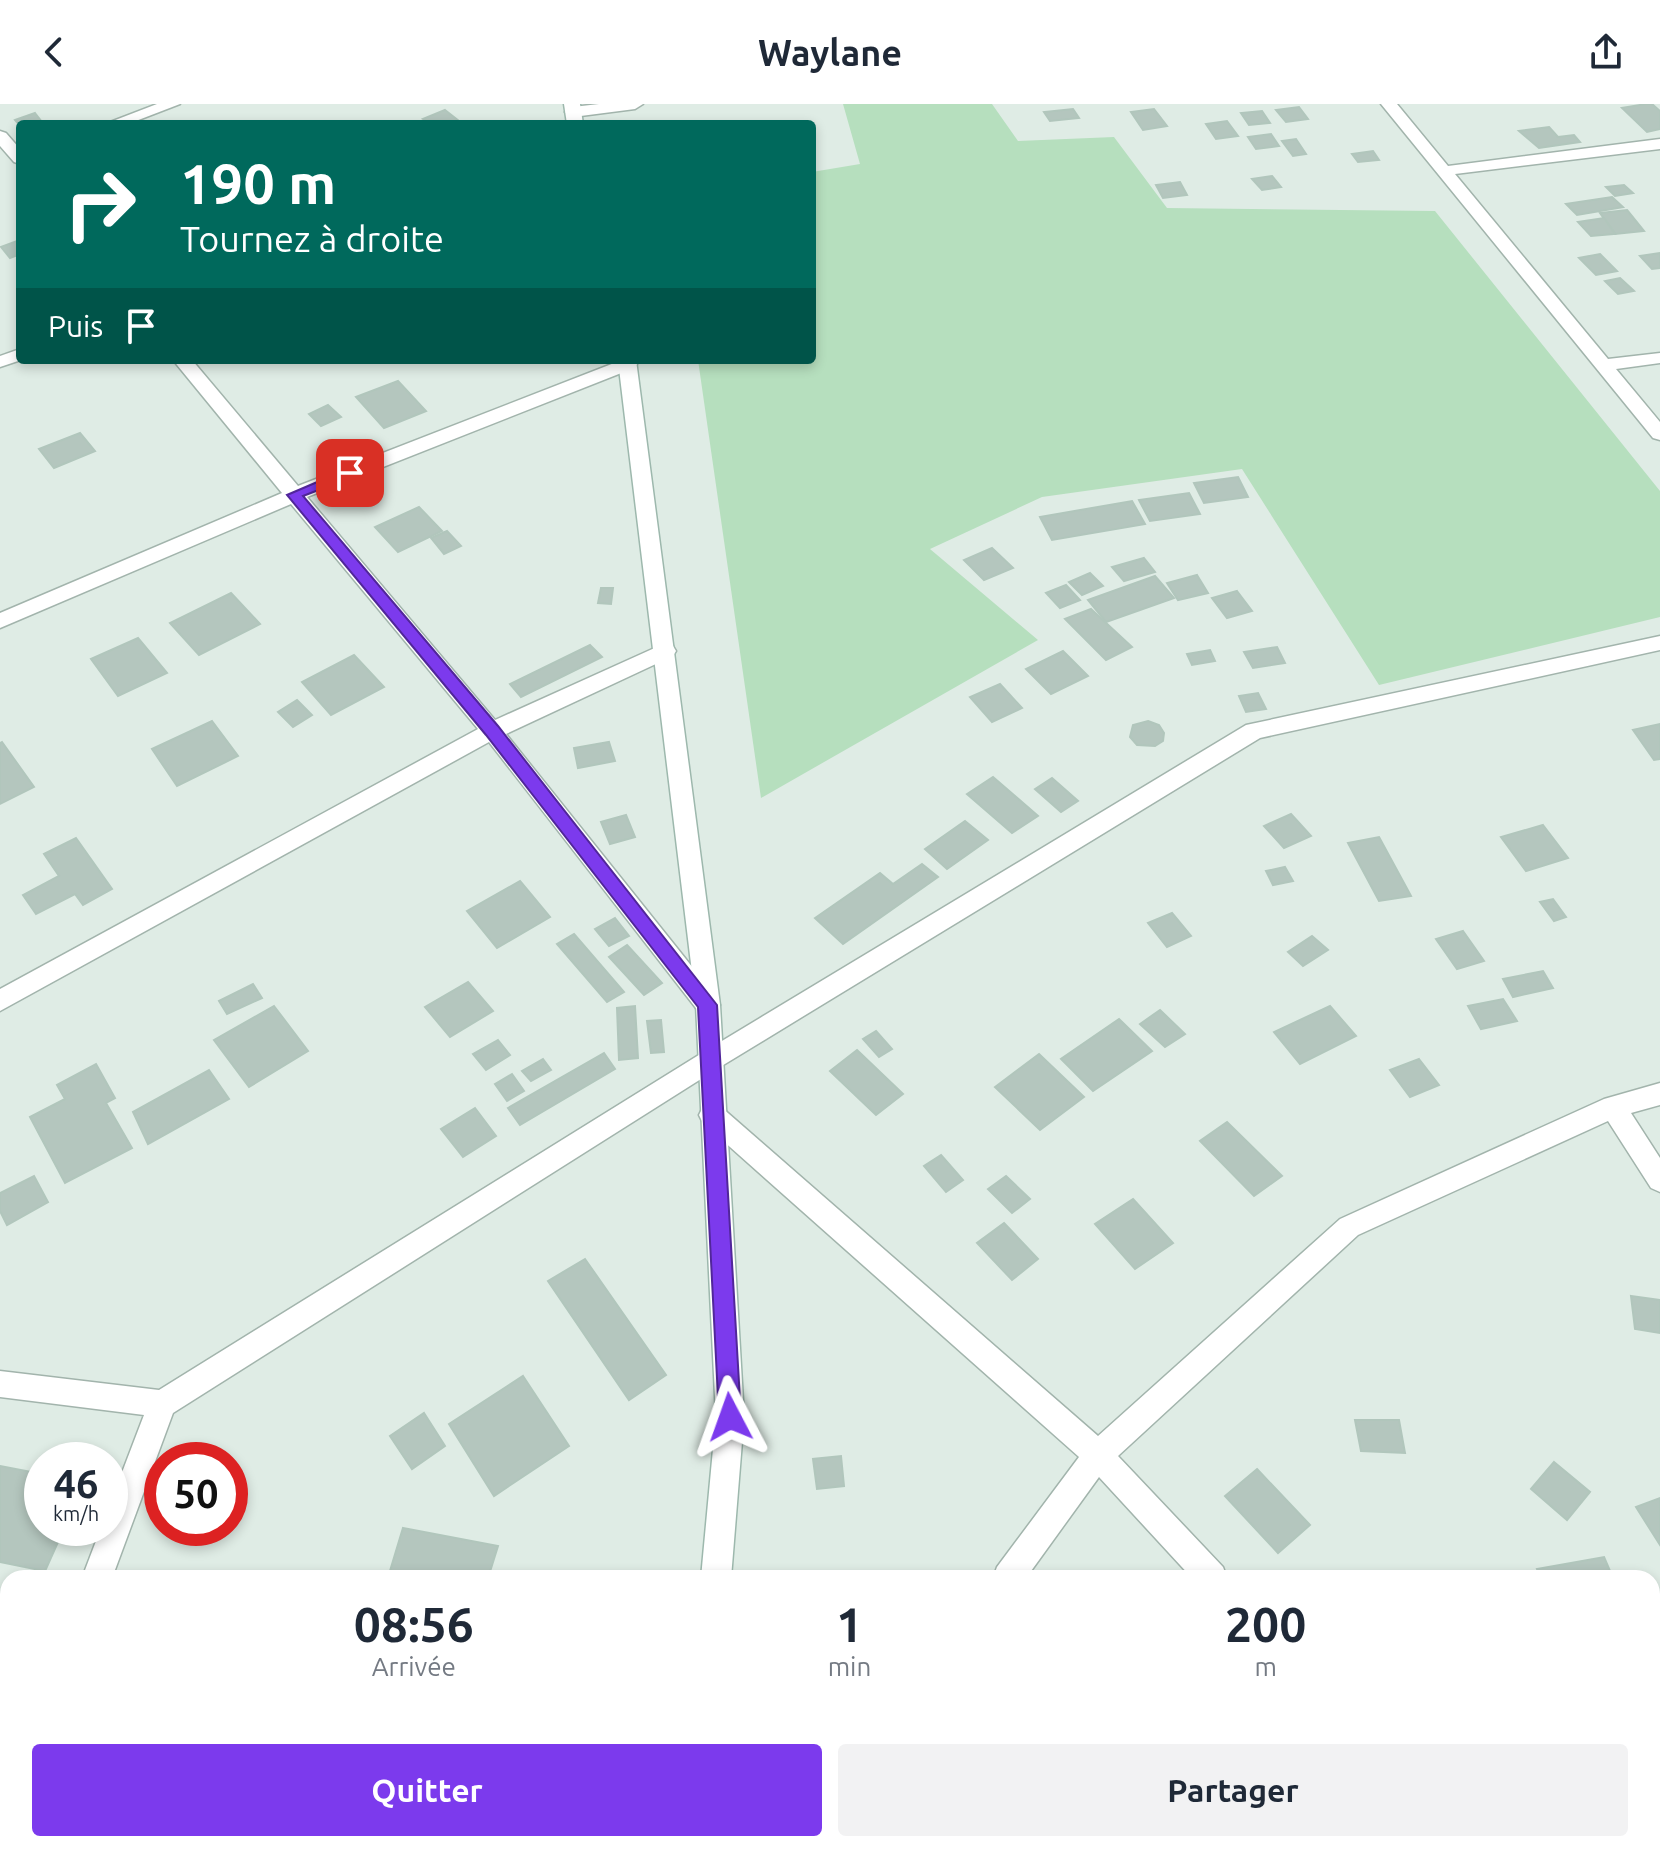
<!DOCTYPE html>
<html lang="fr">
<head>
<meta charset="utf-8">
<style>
  body { margin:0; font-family:Ubuntu,sans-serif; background:#f2f2f3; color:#1f2937; height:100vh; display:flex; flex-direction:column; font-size:30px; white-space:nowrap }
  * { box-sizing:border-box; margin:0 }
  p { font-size:26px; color:#747a83 }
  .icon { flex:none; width:44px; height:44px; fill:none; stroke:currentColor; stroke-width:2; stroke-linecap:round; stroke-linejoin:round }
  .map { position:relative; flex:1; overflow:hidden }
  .sheet { position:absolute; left:0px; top:1466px; width:1660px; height:282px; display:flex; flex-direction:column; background:#fff; border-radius:24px 24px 0 0; box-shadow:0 4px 12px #0003 }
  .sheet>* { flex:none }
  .banner { position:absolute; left:16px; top:16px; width:800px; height:244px; border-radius:8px; box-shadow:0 4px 12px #0003; background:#00695c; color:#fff; overflow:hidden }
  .speed { position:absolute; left:24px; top:1338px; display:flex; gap:16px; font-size:40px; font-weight:700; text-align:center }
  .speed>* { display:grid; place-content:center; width:104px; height:104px; border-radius:50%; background:#fff; box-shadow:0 4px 12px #0003; line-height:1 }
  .speed small { font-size:20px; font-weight:400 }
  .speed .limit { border:12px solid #d22; background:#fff; color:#111 }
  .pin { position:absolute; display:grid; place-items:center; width:68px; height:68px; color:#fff; margin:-34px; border-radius:16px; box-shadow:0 4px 12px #0006 }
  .me { position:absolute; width:88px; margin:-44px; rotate:356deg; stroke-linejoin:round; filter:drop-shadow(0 0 6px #0008) }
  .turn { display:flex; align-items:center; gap:28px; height:168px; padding:0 32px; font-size:36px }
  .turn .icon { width:104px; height:104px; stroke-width:2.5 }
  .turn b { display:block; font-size:56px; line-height:68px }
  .then { display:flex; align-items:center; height:76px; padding:0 32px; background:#0003; gap:16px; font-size:30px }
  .eta { display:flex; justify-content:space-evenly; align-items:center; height:136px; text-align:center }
  .eta b { font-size:48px; font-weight:700; line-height:56px }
  .cta { display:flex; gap:16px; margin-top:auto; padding:16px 32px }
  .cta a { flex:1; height:92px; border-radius:8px; background:#7c3aed; color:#fff; font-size:32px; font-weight:700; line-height:92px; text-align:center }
  .cta a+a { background:#f2f2f3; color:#1f2937 }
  header { display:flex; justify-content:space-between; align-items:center; height:104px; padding:0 32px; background:#fff; font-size:36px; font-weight:700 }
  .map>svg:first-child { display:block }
  .green { fill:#b6dfbe }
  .building { fill:#b4c6be; stroke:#b1c6bc; stroke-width:2 }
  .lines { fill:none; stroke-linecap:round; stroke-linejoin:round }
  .minor-casing { stroke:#a2b4ac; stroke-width:3 }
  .secondary-casing { stroke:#9db8ad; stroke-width:3 }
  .minor { fill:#fff; fill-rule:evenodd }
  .secondary { fill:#fff; fill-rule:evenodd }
  .route { fill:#7c3aed; stroke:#51269a; stroke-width:2 }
</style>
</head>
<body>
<header><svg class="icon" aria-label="back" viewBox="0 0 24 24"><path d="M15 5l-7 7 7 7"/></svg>Waylane<svg class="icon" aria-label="share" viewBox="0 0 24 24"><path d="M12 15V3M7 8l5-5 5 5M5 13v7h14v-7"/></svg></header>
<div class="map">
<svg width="1660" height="1747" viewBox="0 0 1660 1747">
  <rect width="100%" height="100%" fill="#dfece5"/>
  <!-- green -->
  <polygon class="green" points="843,0 992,0 1018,37 1114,33 1167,104 1435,107 1660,387 1660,513 1379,581 1242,365 1042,393 930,445 1038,536 761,694 698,256 812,256 812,68 860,60"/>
  <!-- building -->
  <g class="building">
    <polygon points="1646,0 1652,0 1660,7 1660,25 1647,28 1622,4"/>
    <polygon points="1299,3 1308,15 1286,18 1276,6"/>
    <polygon points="1073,5 1079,14 1050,17 1044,8"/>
    <polygon points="1154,5 1167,22 1143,26 1131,8"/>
    <polygon points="445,6 459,17 431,20 423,15"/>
    <polygon points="1262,7 1270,19 1249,21 1241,9"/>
    <polygon points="35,9 42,18 20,22 15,16"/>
    <polygon points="1227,17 1238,32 1216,35 1206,20"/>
    <polygon points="1549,23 1558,33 1574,31 1580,38 1539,44 1519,27"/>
    <polygon points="1271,30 1279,42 1256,45 1248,33"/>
    <polygon points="1296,35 1306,50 1293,52 1282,37"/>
    <polygon points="1373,47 1379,56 1358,58 1352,50"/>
    <polygon points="1272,72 1281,83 1262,86 1252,75"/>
    <polygon points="1180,78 1187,91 1163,94 1156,81"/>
    <polygon points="1624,81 1633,89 1615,92 1606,83"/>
    <polygon points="1612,93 1623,103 1577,111 1566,100"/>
    <polygon points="1627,106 1644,127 1615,130 1600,109"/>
    <polygon points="1604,114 1615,130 1591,132 1578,118"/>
    <polygon points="20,136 20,150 10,154 1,143"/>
    <polygon points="1660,149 1660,164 1652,165 1640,152"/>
    <polygon points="1600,150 1617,167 1596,171 1579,154"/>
    <polygon points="1620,174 1634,187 1618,190 1605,177"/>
    <polygon points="398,277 426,307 384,324 356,293"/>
    <polygon points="328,301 341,313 321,322 309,310"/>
    <polygon points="80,329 95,347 54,364 39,345"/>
    <polygon points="1238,373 1248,393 1204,399 1194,379"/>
    <polygon points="1189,389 1200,410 1150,417 1139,396"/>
    <polygon points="1132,397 1145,420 1052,436 1040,413"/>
    <polygon points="419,403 442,427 398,448 375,423"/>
    <polygon points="447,427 461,442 444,450 431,434"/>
    <polygon points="992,444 1013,464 984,476 964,456"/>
    <polygon points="1144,454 1155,468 1124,477 1112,463"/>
    <polygon points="1090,469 1103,482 1082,491 1069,478"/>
    <polygon points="1197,471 1208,489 1178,496 1167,479"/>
    <polygon points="1155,472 1174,494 1106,518 1088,496"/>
    <polygon points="1066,481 1080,496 1060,504 1046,489"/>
    <polygon points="601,484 613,484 611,500 598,499"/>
    <polygon points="1237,487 1252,507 1227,514 1212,494"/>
    <polygon points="231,489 260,520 199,551 170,519"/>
    <polygon points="1091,505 1132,543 1106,556 1065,515"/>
    <polygon points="138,534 167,569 118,592 91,555"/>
    <polygon points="590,541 602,553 521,593 510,580"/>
    <polygon points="1277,543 1285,559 1253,564 1244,548"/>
    <polygon points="1210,546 1215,557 1192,561 1187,550"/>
    <polygon points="1063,547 1088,572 1051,590 1026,565"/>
    <polygon points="354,551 384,583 331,611 302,578"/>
    <polygon points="1000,580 1022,604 992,618 970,593"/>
    <polygon points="1258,589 1266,605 1246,608 1239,592"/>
    <polygon points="297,596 312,611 293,623 278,608"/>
    <polygon points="212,617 238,652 177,682 152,645"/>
    <polygon points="1148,617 1159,621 1164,629 1163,637 1155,642 1137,641 1130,633 1133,621"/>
    <polygon points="1660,620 1660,655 1654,656 1633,626"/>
    <polygon points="2,638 34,683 0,700 0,639"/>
    <polygon points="609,638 615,657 578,664 574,644"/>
    <polygon points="993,673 1038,712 1012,729 967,690"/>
    <polygon points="1052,674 1078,697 1061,708 1035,685"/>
    <polygon points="1291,710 1311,732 1284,744 1264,722"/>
    <polygon points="626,711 635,733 610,740 601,718"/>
    <polygon points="965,717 988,736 947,765 925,745"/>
    <polygon points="1543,721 1568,754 1526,767 1501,733"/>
    <polygon points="1379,733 1411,792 1379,797 1348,739"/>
    <polygon points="76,734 112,785 83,801 75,790 36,810 23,791 59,772 44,750"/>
    <polygon points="922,760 938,773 843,840 815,814 880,769 893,780"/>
    <polygon points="1285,763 1293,777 1273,781 1266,767"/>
    <polygon points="520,777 550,813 497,844 467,807"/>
    <polygon points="1553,795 1566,813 1554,817 1540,798"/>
    <polygon points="1172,809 1191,832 1167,843 1148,819"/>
    <polygon points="615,814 629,832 609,842 595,825"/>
    <polygon points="1463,827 1484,857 1457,865 1436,835"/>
    <polygon points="574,830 624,888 607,898 557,840"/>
    <polygon points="1312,832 1328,846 1303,862 1288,848"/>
    <polygon points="627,841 662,879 644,891 609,853"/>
    <polygon points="1543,867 1553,884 1513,893 1503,875"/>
    <polygon points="468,878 493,907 450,933 425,903"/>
    <polygon points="253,880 262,894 227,910 219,897"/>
    <polygon points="1503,895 1517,917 1481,925 1468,902"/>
    <polygon points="274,902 308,947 249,983 214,936"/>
    <polygon points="635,902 638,954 619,956 617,904"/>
    <polygon points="1330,902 1356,932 1300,960 1274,928"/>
    <polygon points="1160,906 1185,930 1165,943 1140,920"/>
    <polygon points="1119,915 1152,947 1093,987 1061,955"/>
    <polygon points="661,916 664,948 651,949 647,917"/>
    <polygon points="876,927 892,945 879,953 863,935"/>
    <polygon points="498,936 510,951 486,966 473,950"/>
    <polygon points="857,946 903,990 876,1011 830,967"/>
    <polygon points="604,949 615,965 520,1021 508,1004"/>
    <polygon points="1039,950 1084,993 1040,1026 995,983"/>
    <polygon points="543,955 551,966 531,977 522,967"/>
    <polygon points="1419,955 1439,981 1410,993 1390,966"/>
    <polygon points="96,960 115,994 106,999 132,1044 65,1079 30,1013 65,995 57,981"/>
    <polygon points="209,966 229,995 148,1040 133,1008"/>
    <polygon points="512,970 524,987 507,997 495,980"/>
    <polygon points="475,1004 496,1032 463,1053 441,1025"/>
    <polygon points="1227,1018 1282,1072 1254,1092 1200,1037"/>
    <polygon points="941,1051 963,1076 946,1088 924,1062"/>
    <polygon points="34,1072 48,1098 7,1121 0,1107 0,1089"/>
    <polygon points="1006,1072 1030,1095 1012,1109 988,1085"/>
    <polygon points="1133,1095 1173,1139 1135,1165 1095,1120"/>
    <polygon points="1004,1119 1038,1155 1012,1176 977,1139"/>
    <polygon points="585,1155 666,1271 629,1296 548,1177"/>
    <polygon points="1631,1192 1660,1196 1660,1229 1635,1225"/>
    <polygon points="523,1272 569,1342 494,1392 449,1320"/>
    <polygon points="424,1309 445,1342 412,1365 390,1332"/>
    <polygon points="1355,1316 1399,1316 1405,1349 1361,1347"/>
    <polygon points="841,1352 844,1382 817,1385 813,1355"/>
    <polygon points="1554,1358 1590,1388 1567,1416 1531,1385"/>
    <polygon points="0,1362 42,1370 42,1424 85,1424 81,1433 62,1429 45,1467 0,1458"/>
    <polygon points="1257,1365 1310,1421 1278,1449 1225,1392"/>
    <polygon points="1660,1394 1660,1441 1636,1403"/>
    <polygon points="403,1424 498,1442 488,1474 427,1474 390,1467"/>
    <polygon points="1604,1453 1613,1474 1541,1474 1537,1465"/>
    <polygon points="0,1538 8,1540 8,1574 0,1572"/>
    <polygon points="1652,1714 1660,1723 1660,1747 1629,1747 1625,1742 1627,1740 1652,1740"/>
    <polygon points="436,1740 495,1740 493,1747 434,1747"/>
    <polygon points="529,1740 591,1740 589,1747"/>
    <polygon points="1289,1740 1327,1740 1327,1741 1321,1747 1295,1747"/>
  </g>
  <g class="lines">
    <!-- minor casing -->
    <g class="minor-casing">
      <g id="minor">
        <polygon points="157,0 180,0 128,20 105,20"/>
        <polygon points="599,0 643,0 635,5 573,13 565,8 573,3"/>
        <polygon points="1381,0 1397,0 1448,62 1660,35 1660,45 1455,70 1608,255 1660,249 1660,259 1616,265 1660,318 1660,336 1653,334"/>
        <polygon points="0,27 6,29 20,45 20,60 14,58 0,42"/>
        <polygon points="20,245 21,256 0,263 0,252"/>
        <polygon points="173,256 192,256 298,382 622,256 634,256 637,260 634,264 307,393 495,616 659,542 673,542 676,547 673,552 506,630 717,894 720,901 717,908 708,911 699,908 489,638 0,907 0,885 478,625 291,400 0,524 0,509 282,389"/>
        <polygon points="1660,532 1660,546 1260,634 720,963 173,1309 112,1474 82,1474 101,1424 110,1424 110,1400 144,1311 0,1293 0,1267 159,1286 702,949 1246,621"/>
        <polygon points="1660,979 1660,1001 1631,1009 1660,1054 1660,1088 1651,1084 1608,1017 1358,1131 1118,1352 1223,1463 1227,1474 1192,1474 1099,1373 1026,1474 993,1474 997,1463 1079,1353 703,1019 699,1011 703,1003 712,1000 721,1003 1098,1332 1340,1115 1604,995"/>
        <polygon points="8,1693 8,1740 12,1740 0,1746 0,1696"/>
        <polygon points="794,1740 828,1740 825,1747 791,1747"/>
        <polygon points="1443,1740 1478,1740 1481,1747 1446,1747"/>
      </g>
    </g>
    <!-- secondary casing -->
    <g class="secondary-casing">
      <g id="secondary">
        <polygon points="564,0 580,0 583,20 567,20"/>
        <polygon points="618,256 636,256 720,901 744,1313 731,1474 701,1474 716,1313 696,901"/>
        <polygon points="676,1740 708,1740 707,1747 675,1747"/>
      </g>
    </g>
    <!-- minor -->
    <use href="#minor" class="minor"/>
    <!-- secondary -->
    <use href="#secondary" class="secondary"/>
  </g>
  <!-- route -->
  <polygon class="route" points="350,364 357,369 355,372 303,392 498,622 717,901 741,1313 738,1321 730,1324 722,1321 719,1313 698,903 486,631 287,391"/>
</svg>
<div class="speed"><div>46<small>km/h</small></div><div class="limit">50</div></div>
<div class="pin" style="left:350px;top:369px;background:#d93025"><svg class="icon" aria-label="arrive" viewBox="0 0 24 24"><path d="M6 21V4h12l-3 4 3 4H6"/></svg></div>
<svg class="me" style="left:730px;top:1313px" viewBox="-20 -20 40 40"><path d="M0-17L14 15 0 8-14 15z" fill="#7c3aed" stroke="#fff" stroke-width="4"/></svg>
<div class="banner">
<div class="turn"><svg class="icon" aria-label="right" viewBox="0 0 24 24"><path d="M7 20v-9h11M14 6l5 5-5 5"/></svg><div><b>190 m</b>Tournez à droite</div></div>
<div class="then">Puis<svg class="icon" aria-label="arrive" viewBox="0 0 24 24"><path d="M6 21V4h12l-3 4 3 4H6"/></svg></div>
</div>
<section class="sheet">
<div class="eta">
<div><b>08:56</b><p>Arrivée</p></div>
<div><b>1</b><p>min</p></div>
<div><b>200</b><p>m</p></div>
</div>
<div class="cta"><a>Quitter</a><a>Partager</a></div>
</section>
</div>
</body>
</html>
